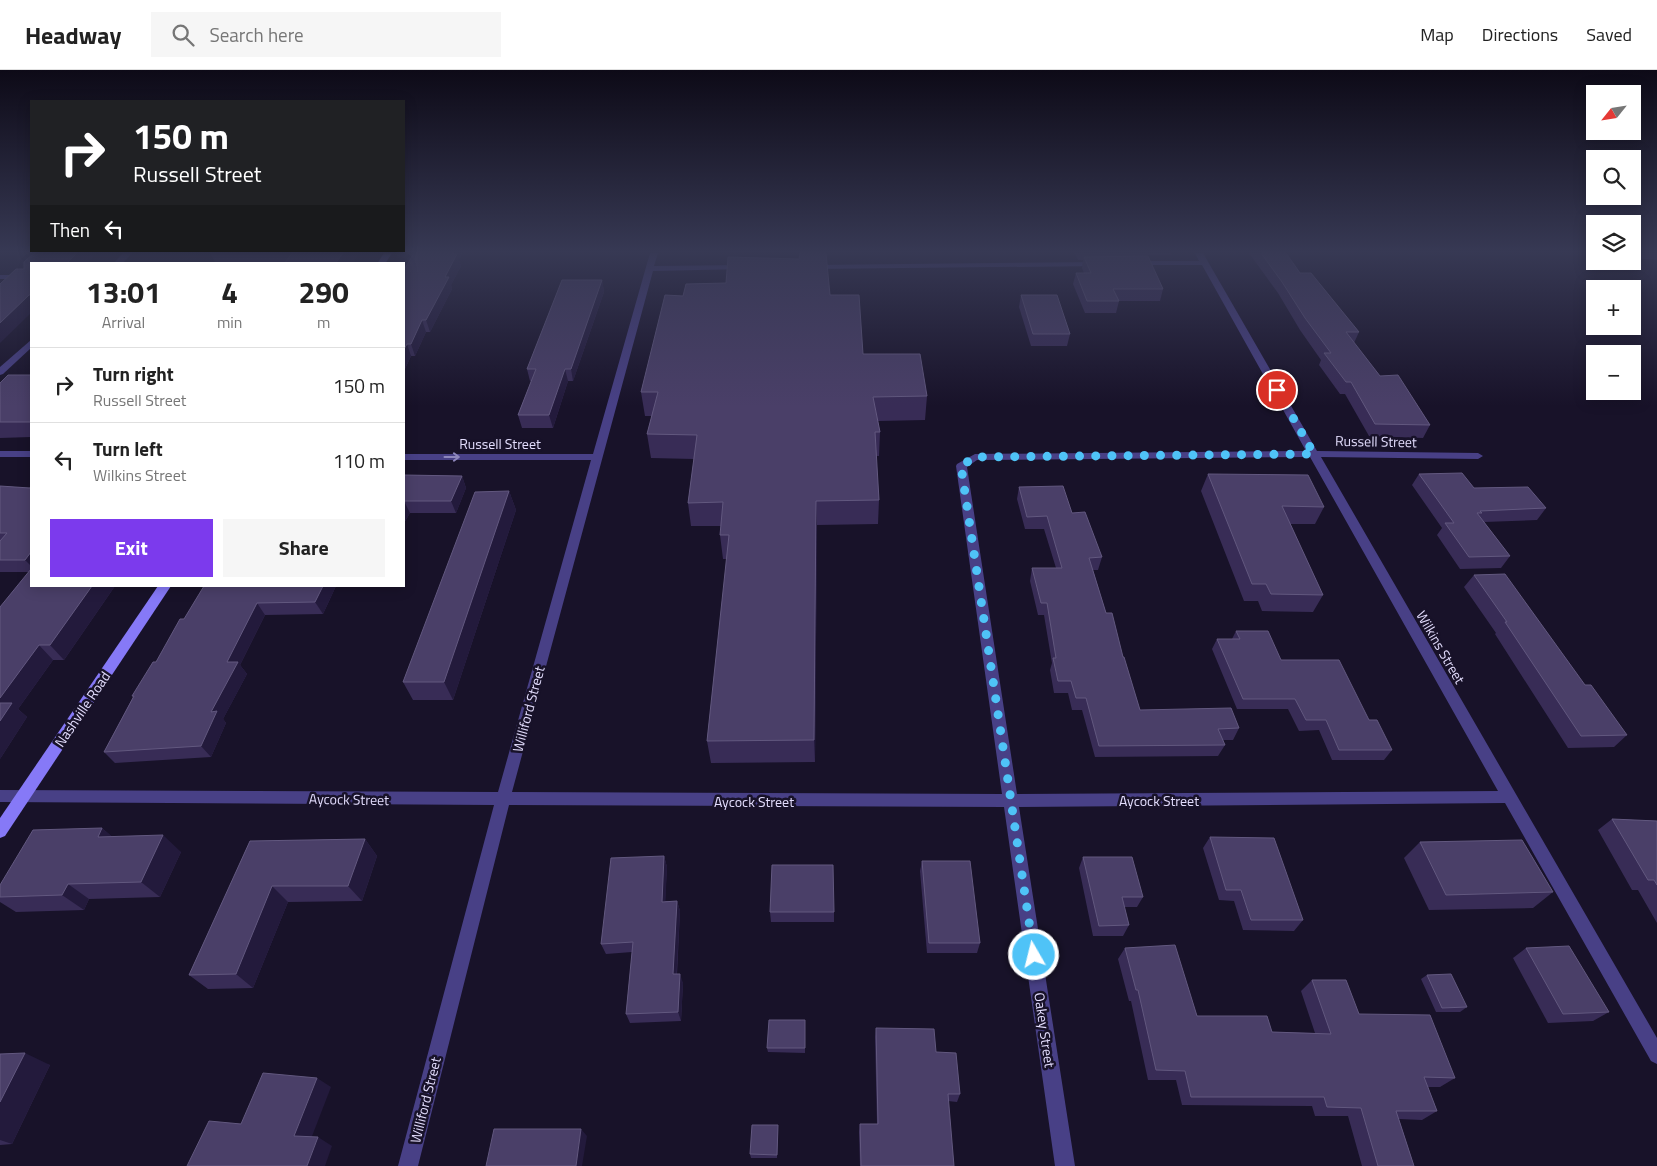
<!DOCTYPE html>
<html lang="en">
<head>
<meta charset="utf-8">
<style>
  body { margin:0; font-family:"Titillium Web",sans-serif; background:#f6f6f6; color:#222; height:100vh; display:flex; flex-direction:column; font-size:19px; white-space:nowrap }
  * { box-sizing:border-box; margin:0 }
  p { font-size:16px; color:#767676 }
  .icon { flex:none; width:28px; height:28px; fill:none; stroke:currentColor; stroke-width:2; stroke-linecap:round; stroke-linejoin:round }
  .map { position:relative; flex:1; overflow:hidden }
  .details { position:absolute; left:30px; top:192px; width:375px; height:325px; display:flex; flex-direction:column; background:#fff; border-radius:0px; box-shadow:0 2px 12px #0003 }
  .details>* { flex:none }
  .banner { position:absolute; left:30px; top:30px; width:375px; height:152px; border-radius:0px; box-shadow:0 2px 12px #0003; background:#202124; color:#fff; overflow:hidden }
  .needle { width:32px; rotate:240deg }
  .controls { position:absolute; left:1586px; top:15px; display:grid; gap:10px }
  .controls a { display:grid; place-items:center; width:55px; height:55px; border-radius:0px; background:#fff; box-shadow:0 2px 12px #0003; font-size:25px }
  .pin { position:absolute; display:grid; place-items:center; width:42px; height:42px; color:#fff; margin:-21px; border:2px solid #fff; border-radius:50%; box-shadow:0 1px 5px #0007 }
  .me { position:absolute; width:55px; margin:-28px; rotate:352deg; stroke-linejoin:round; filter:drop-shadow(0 0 4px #0008) }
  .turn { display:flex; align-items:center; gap:18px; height:105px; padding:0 20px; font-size:22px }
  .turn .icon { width:65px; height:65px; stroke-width:2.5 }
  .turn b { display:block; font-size:35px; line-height:42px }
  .then { display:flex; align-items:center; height:48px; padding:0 20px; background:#0003; gap:10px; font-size:19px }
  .eta { display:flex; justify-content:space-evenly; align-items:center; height:85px; text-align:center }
  .eta b { font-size:30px; font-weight:700; line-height:35px }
  .cta { display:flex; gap:10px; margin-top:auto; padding:10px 20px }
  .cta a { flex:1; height:58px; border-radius:0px; background:#7c3aed; color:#fff; font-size:20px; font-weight:700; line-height:58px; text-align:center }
  .cta a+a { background:#f6f6f6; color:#222 }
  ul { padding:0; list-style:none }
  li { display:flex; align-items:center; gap:15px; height:75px; padding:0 20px; border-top:1px solid #e0e0e0 }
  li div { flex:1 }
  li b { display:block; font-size:19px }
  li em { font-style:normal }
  header { display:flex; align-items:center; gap:30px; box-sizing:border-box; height:70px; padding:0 25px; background:#fff; border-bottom:1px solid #e0e0e0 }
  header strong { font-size:24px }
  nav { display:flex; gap:28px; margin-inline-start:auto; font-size:18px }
  .search { width:350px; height:45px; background:#f6f6f6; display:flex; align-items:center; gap:12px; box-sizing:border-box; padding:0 18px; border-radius:0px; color:#767676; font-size:19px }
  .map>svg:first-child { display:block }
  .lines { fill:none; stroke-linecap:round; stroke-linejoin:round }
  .street { fill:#484086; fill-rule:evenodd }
  .secondary { fill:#8679f7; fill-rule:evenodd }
  .wall { fill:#382c56 }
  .shaded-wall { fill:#231a3c }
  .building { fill:#4a3f68; stroke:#62587f }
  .oneway { stroke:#8e87bc }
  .route { stroke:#4fc3f7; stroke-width:9; stroke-dasharray:0 16.2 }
  .labels { text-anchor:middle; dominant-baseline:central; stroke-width:5; stroke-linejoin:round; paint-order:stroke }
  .street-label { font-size:14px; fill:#e3ddfd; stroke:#181229 }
</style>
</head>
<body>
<header>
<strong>Headway</strong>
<div class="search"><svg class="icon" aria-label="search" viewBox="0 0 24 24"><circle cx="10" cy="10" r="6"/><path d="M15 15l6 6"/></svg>Search here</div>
<nav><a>Map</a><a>Directions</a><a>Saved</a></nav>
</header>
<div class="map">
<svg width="1657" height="1096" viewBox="0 0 1657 1096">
  <rect width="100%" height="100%" fill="#181229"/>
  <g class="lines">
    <!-- street -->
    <g class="street">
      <polygon points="123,183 132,183 122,194 113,194"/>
      <path d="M 650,183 L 658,183 L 654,196 L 744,195 L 748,197 L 744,199 L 653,201 L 512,722 L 1002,724 L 956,396 L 957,394 L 975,384 L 1306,381 L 1202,195 L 1134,195 L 1130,193 L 1134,191 L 1199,191 L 1195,183 L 1203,183 L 1317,381 L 1478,383 L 1483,386 L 1478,389 L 1321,387 L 1657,968 L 1657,994 L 1651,991 L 1505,733 L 1019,737 L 1075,1096 L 1055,1096 L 1004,737 L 509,735 L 418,1096 L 398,1096 L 494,735 L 0,732 L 0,720 L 498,722 L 591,390 L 404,390 L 404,384 L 593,384 ZM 1310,387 L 1498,721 L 1017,724 L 967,397 L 977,390 Z"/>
      <polygon points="1099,192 1103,194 1102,196 812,199 808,197 812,195"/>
      <rect x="0" y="205" width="31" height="4"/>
      <polygon points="31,270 31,278 3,304 0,305 0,297"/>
      <rect x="0" y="381" width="31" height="6"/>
    </g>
    <!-- secondary -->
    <g class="secondary">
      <polygon points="384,183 392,183 385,194 377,194"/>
      <polygon points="158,516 171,516 5,766 0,768 0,748"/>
    </g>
  </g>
  <!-- wall -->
  <g class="wall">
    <polygon points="210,183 359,183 352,194 285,192 215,192"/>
    <polygon points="414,183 462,183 459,190 461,196 451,215 452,219 430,262 426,262 415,286 411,286 404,301"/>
    <polygon points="1075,183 1171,183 1171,185 1144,185 1143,183 1143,186 1163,219 1160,231 1119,231 1116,243 1085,243 1073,214 1076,203 1084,203 1082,198 1083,190 1078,190"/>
    <polygon points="1249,183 1286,183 1300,203 1359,262 1354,273 1380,306 1430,355 1423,368 1369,366 1345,324 1340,324 1319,295 1321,290 1300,260 1278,223"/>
    <polygon points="1632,183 1657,183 1657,190 1632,188"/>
    <polygon points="799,189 830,225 863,284 927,326 925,350 878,351 880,362 879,386 876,386 879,430 878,454 817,455 815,692 711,693 707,671 727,489 723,489 720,465 721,456 691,456 688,433 694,389 651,388 647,364 652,346 645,346 641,322 683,226 726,213"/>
    <polygon points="602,210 604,222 573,311 568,311 553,358 522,358 518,345 531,311 530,311 527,299"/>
    <polygon points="1021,225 1070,264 1067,276 1031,276 1019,237"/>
    <polygon points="31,305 31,367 0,368 0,313"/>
    <polygon points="1208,404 1324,437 1315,454 1290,454 1323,525 1313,542 1262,541 1258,531 1244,531 1201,421"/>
    <polygon points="1419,404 1474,418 1546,438 1537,450 1484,452 1510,486 1501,498 1460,499 1437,465 1442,458 1412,415"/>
    <polygon points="404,405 462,406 466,418 456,443 410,443 404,453"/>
    <polygon points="0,416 30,418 31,416 31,516 115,516 64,590 53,590 18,639 27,647 0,689 29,502 0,502"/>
    <polygon points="1019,417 1072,443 1102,487 1098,500 1093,500 1106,543 1123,587 1140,640 1239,658 1233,670 1223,670 1225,675 1218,686 1095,687 1082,640 1072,640 1068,623 1054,623 1050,600 1052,593 1044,545 1038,545 1030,511 1032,498 1056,498 1044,459 1025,459 1017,429"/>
    <polygon points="509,421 516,440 453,630 413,630 403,612"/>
    <polygon points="1474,505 1585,615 1627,665 1614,677 1568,678 1495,564 1496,563 1464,517"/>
    <polygon points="336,516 323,544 265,545 240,595 247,604 223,649 226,653 211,687 115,693 104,682 133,627 132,626 156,592 184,549"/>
    <polygon points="1236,561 1369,650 1392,680 1384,690 1332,690 1319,660 1299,661 1288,639 1237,639 1212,579 1217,569 1232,569"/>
    <polygon points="1612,749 1657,751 1657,853 1638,820 1632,820 1598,760"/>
    <polygon points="102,758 112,767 181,782 160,827 89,829 84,840 16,842 0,832 0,815"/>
    <polygon points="1210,767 1303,850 1294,861 1243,860 1234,831 1219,830 1203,778"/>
    <polygon points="365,769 377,786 362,831 288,832 253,918 208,919 189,905 250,771"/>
    <polygon points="1420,772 1553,822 1533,838 1429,840 1404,788"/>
    <polygon points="664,786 667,797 665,831 677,831 680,841 677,904 683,913 681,951 630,953 626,944 632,882 606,884 601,874"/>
    <polygon points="1083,787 1143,827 1137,837 1124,837 1129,855 1123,866 1093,866 1079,798"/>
    <polygon points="922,791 980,873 977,883 927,883 920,801"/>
    <polygon points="770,842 834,842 834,852 771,852"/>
    <polygon points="1125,878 1197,946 1272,962 1315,963 1301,921 1312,910 1359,944 1455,1008 1440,1017 1428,1017 1437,1041 1422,1050 1399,1049 1414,1096 1362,1096 1348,1046 1315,1046 1312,1036 1182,1035 1176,1010 1148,1010 1131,931 1129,931 1118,889"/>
    <polygon points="1526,878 1609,942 1593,951 1548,953 1513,888"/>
    <polygon points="1427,905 1467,937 1460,942 1436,942 1421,909"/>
    <polygon points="805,950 805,983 768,982 767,978"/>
    <polygon points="876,958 936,982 960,1024 957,1032 948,1031 954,1096 860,1096 859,1062 860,1054 877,1054 875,967"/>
    <polygon points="0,984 50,995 12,1074 0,1075"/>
    <polygon points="778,1058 777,1088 751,1088 750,1084"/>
  </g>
  <!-- shaded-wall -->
  <g class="shaded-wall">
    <polygon points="77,183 97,183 85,194 66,194"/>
    <polygon points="343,183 359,183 352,194 335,194"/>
    <polygon points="454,183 462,183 459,190 461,196 451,215 452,219 430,262 426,250 445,207"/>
    <polygon points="602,210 604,222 573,311 571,299"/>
    <polygon points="29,225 31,228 31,243 0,273 0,253"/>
    <polygon points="422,250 426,262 415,286 411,274"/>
    <polygon points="407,274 411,286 404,301 404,279"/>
    <polygon points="565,299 568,311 553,358 549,345"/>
    <polygon points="462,406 466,418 456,443 451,431"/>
    <polygon points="509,421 516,440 453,630 444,612"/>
    <polygon points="404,431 410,443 404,453"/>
    <polygon points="816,431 817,455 815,692 814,670"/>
    <polygon points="31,482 31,496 25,490"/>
    <polygon points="92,516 115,516 64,590 50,575"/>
    <polygon points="323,516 336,516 323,544 315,532"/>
    <polygon points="257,533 265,545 240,595 247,604 223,649 226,653 211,687 201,676 211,642 227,592"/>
    <polygon points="39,575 53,590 18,639 27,647 0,689 0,628"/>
    <polygon points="102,758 122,775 98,767"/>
    <polygon points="163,765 181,782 160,827 141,812"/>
    <polygon points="365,769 377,786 362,831 348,816"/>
    <polygon points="664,786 667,797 665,842 662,832"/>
    <polygon points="68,814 89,829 84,840 62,825"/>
    <polygon points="272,816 288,832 253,918 236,904"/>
    <polygon points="677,831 680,841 676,913 673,904"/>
    <polygon points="680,904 683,913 681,951 678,942"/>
    <polygon points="25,983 50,995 12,1074 0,1070 0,1032"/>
    <polygon points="317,1008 331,1017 309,1074 294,1066"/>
    <polygon points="581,1059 587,1066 582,1096 576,1096"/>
    <polygon points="318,1067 332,1076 325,1096 307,1096"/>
  </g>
  <!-- building -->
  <g class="building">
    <polygon points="34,183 77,183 66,194 31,194 31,225 29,225 0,253 0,214 16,199 24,199 24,192"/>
    <polygon points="292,183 343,183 335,194 284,194"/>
    <polygon points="414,183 454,183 453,184 457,184 445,207 449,207 426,250 422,250 411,274 407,274 404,279 404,200"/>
    <polygon points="800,183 826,183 830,225 859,225 863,284 920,284 927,326 873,327 880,362 875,362 879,430 816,431 814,670 707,671 729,465 720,465 723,432 688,433 697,365 647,364 658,322 641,322 665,225 683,226 686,214 726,213 728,187 799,189"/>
    <polygon points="1261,183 1286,183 1300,203 1311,203 1359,262 1346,262 1380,306 1398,305 1430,355 1375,354 1351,312 1346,312 1324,283 1331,283 1305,248 1282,212"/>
    <polygon points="1148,186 1163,219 1113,219 1119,231 1087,231 1076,203 1091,203 1084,187"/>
    <polygon points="562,210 602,210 571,299 565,299 549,345 518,345 536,299 527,299"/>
    <polygon points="1021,225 1057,225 1070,264 1033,264"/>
    <polygon points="8,305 31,305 31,352 0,352 0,313"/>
    <polygon points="1462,403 1474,418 1528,417 1546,438 1480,441 1482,443 1477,443 1510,486 1469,487 1445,453 1454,453 1419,404"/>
    <polygon points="1208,404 1308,405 1324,437 1282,436 1323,525 1271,524 1266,514 1252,514"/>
    <polygon points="404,405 462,406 451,431 404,431 404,432"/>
    <polygon points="0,416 30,418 31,416 31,482 25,490 0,490 0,471 7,463 0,463"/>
    <polygon points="1063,416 1072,443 1085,442 1102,487 1089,488 1106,543 1112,543 1123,587 1124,587 1140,640 1231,638 1239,658 1218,659 1225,675 1099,676 1086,628 1076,628 1071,611 1058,611 1053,588 1056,588 1047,533 1041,533 1032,498 1062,498 1047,446 1027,447 1019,417"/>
    <polygon points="509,421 444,612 403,612 475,422"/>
    <polygon points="31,499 31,516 92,516 50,575 39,575 0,628 0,537"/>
    <polygon points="1505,504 1585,615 1591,615 1627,665 1581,666 1505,552 1507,552 1474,505"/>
    <polygon points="204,516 323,516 315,532 257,533 227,592 238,592 211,642 217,641 201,676 104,682 134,626 132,626 153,592 156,592 180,549 184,549"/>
    <polygon points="1236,561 1268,561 1281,590 1339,590 1369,650 1377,650 1392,680 1339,680 1326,650 1306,650 1295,629 1243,629 1217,569 1240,569"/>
    <polygon points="0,633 12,633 0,651"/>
    <polygon points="1612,749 1657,751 1657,815 1654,810 1648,810"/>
    <polygon points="102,758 98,767 163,765 141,812 68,814 62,825 0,827 0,815 33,760"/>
    <polygon points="1210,767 1274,768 1303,850 1251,850 1241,820 1226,820"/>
    <polygon points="365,769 348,816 272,816 236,904 189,905 250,771"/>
    <polygon points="1522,770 1553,822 1446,825 1420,772"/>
    <polygon points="664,786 662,832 677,831 673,904 680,904 678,942 626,944 633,872 601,874 611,788"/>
    <polygon points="1083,787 1132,787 1143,827 1122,827 1129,855 1099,856"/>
    <polygon points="922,791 970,791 980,873 929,873"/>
    <polygon points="772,795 833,795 834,842 770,842"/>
    <polygon points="1175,875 1197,946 1267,946 1272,962 1331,964 1312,910 1346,910 1359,944 1430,945 1455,1008 1424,1007 1437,1041 1396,1041 1414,1096 1378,1096 1361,1038 1327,1037 1324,1027 1191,1027 1185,1001 1156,1000 1138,920 1136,920 1125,878"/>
    <polygon points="1569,876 1609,942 1563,944 1526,878"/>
    <polygon points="1451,904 1467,937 1442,938 1427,905"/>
    <polygon points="769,950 805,950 805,978 767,978"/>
    <polygon points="876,958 934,959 936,982 956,983 960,1024 948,1024 954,1096 861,1096 860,1054 878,1054"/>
    <polygon points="25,983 0,1032 0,984"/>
    <polygon points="263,1003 317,1008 294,1066 318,1067 307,1096 187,1096 209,1051 241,1054"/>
    <polygon points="752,1055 778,1055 777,1085 750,1084"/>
    <polygon points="494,1059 581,1059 576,1096 486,1096"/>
  </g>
  <!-- one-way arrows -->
  <defs><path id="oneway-shaft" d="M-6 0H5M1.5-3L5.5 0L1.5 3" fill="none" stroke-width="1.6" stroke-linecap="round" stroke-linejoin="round" transform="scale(1.25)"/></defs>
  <use class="oneway" href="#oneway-shaft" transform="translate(452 387)"/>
  <!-- sky -->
  <linearGradient id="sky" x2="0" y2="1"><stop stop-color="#0d0a17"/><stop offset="0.54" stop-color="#373954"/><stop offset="1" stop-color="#373954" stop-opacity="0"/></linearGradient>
  <rect width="1657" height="336" fill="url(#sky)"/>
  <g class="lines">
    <!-- route -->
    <polyline class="route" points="1034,885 961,396 975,387 1314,384 1277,320"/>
  </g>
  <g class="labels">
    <!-- street labels -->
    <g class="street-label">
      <text transform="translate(1376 371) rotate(1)">Russell Street</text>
      <text x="500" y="373">Russell Street</text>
      <text transform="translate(1441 577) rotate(60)">Wilkins Street</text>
      <text transform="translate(82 639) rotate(-56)">Nashville Road</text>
      <text transform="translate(528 639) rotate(-75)">Williford Street</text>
      <text transform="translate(349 729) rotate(1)">Aycock Street</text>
      <text x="1159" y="730">Aycock Street</text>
      <text x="754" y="731">Aycock Street</text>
      <text transform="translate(1045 960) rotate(82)">Oakey Street</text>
      <text transform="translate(425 1030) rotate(-76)">Williford Street</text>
    </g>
  </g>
</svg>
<div class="controls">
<a><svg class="needle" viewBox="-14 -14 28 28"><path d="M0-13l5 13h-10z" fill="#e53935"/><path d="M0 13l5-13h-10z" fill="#767676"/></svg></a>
<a><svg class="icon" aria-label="search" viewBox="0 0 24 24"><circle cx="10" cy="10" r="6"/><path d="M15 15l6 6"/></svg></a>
<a><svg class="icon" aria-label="layers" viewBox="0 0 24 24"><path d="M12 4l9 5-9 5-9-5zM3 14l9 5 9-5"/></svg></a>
<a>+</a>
<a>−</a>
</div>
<div class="pin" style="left:1277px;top:320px;background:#d93025"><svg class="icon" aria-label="arrive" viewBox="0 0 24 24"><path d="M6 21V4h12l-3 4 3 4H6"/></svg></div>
<svg class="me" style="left:1034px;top:885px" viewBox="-20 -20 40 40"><circle r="17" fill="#4fc3f7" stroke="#fff" stroke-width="3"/><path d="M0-11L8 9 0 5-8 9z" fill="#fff"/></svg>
<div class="banner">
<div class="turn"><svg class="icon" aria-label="right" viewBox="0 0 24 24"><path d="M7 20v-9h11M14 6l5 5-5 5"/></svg><div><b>150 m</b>Russell Street</div></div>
<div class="then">Then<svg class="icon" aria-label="left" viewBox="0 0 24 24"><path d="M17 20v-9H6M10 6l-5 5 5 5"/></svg></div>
</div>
<section class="details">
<div class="eta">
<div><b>13:01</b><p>Arrival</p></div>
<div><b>4</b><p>min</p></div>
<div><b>290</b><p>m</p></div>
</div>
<ul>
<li><svg class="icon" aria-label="right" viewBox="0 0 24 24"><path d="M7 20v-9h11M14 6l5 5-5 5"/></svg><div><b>Turn right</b><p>Russell Street</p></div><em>150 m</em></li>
<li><svg class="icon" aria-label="left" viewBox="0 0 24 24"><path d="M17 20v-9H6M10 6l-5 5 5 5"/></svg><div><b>Turn left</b><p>Wilkins Street</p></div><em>110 m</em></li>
</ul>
<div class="cta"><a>Exit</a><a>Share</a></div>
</section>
</div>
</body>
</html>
